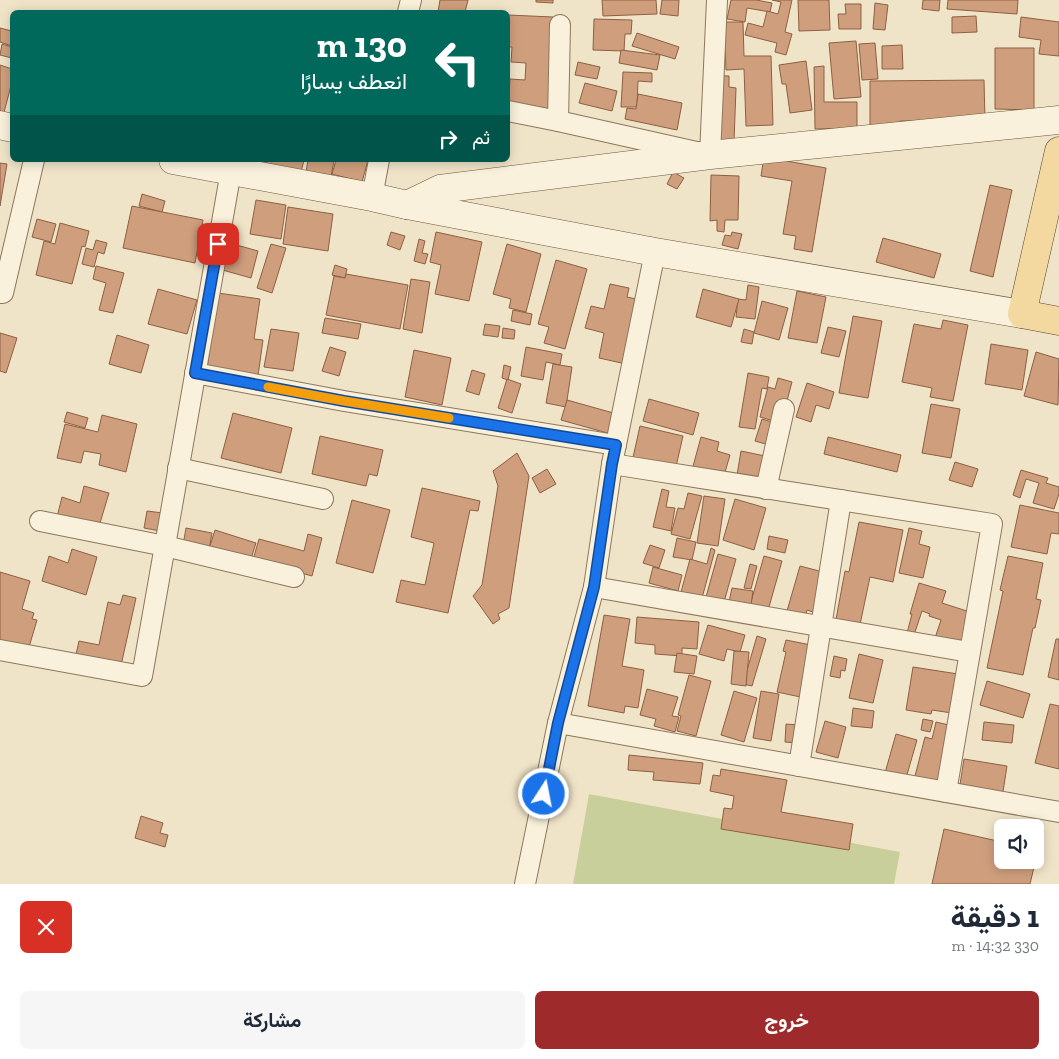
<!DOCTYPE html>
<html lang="ar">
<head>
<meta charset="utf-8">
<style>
  body { margin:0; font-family:"Zilla Slab",Vazirmatn,serif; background:#f6f6f7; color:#1f2937; direction:rtl; height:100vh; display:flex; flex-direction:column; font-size:19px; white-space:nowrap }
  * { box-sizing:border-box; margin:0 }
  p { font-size:16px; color:#747a83 }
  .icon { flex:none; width:28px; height:28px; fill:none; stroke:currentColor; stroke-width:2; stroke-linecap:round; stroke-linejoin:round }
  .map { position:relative; height:884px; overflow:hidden; direction:ltr }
  .side { display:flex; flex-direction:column; background:#fff; flex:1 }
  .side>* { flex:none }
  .banner { position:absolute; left:10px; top:10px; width:500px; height:152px; border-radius:8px; box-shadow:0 2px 12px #0003; direction:rtl; background:#00695c; color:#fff; overflow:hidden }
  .fabs { position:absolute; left:994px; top:819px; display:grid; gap:10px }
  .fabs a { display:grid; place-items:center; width:50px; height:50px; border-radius:8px; background:#fff; box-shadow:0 2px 12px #0003; font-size:25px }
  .pin { position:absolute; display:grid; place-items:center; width:42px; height:42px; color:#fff; margin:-21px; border-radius:10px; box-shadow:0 2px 8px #0006 }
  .me { position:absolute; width:55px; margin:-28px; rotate:11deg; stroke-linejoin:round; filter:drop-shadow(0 0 4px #0008) }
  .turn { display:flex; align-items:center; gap:18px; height:105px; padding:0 20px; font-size:22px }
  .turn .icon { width:65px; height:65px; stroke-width:2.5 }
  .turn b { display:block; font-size:35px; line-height:42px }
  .then { display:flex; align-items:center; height:48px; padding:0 20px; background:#0003; gap:10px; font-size:19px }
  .round { display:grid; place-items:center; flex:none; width:52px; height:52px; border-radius:8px; background:#f6f6f7 }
  .summary { display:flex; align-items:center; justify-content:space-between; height:85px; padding:0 20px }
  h1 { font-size:30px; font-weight:700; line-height:38px }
  .action { display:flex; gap:10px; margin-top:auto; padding:10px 20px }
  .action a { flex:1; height:58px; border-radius:8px; background:#9e2a2b; color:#fff; font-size:20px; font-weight:700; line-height:58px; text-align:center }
  .action a+a { background:#f6f6f7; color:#1f2937 }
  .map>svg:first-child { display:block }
  .green { fill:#c9cf9b }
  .building { fill:#cf9f7d; stroke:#8d5f41 }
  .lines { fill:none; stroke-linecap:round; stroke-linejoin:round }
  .minor-casing { stroke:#8d765c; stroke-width:22 }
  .secondary-casing { stroke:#6f573f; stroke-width:29 }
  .primary-casing { stroke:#5b4430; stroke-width:29 }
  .minor { stroke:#faf1dc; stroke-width:20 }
  .secondary { stroke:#faf1dc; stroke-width:28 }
  .primary { stroke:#f3d9a0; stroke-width:28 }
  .route-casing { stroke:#114b97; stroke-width:12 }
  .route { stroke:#1a73e8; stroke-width:9 }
  .slow { stroke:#f59e0b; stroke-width:9 }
</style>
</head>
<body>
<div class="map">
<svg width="1059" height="884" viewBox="0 0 1059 884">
  <rect width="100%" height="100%" fill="#f0e4c8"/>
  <!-- green -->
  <polygon class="green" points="589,794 900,852 894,884 573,884"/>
  <!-- building -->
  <g class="building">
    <polygon points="440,0 468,0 465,12 438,12"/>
    <polygon points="536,0 553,0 553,3 536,2"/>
    <polygon points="602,0 656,0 657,14 603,16"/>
    <polygon points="662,0 679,0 678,16 660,14"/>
    <polygon points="731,0 756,0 772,3 770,12 747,8 745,22 727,19"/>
    <polygon points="772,0 792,0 785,32 792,34 786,55 775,52 777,43 745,35 748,23 763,27 767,11 778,14 781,2"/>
    <polygon points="798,0 829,0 830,30 799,31"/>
    <polygon points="923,0 940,0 939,11 922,9"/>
    <polygon points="948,0 1018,0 1017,14 947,9"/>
    <polygon points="875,3 888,5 885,30 873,29"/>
    <polygon points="845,4 861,4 861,29 839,29 838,14 846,14"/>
    <polygon points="508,15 553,17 548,110 508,108 510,79 525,80 526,63 511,62 512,47 508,47"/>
    <polygon points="976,16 977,32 952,33 952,17"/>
    <polygon points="1021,17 1059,22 1059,56 1039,54 1041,40 1019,37"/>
    <polygon points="594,19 632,20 631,34 625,34 624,51 593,50"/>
    <polygon points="715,22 743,22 744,56 771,56 773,125 746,126 744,69 726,70 725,46 716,46"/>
    <polygon points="0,28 12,31 12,46 0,42"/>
    <polygon points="637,33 679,47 675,59 632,46"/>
    <polygon points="856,41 861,97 834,99 829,43"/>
    <polygon points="875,43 878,79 862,80 859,44"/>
    <polygon points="2,44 12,47 12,58 0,55"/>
    <polygon points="902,45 903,69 882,69 882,46"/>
    <polygon points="995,48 1034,48 1034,110 995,109"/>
    <polygon points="621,50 660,55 657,70 619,63"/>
    <polygon points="806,61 812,110 790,113 786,84 782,84 779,65"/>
    <polygon points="578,62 600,67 597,79 575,75"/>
    <polygon points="0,65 12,69 12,82 3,116 0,115"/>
    <polygon points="824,66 824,102 857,102 857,128 815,129 814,67"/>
    <polygon points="623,72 652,73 652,82 638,81 637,107 621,107"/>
    <polygon points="705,75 729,76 729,87 736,88 734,142 703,140"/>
    <polygon points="984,80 985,120 900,121 900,126 870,126 870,81"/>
    <polygon points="585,83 617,91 612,111 579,103"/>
    <polygon points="638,94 682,103 677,130 625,119 627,108 636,109"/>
    <polygon points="764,157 826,168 812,252 794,249 796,236 783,234 792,181 761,176"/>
    <polygon points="258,160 304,160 301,172 258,161"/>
    <polygon points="308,160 334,160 331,177 306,172"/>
    <polygon points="336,160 368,160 362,182 332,174"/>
    <polygon points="0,163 7,164 0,206"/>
    <polygon points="673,172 684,178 677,189 667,184"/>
    <polygon points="711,175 739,176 738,220 725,220 724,232 717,231 717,220 710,221"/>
    <polygon points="990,185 1012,190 993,277 970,271"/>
    <polygon points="142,194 165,201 162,212 139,206"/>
    <polygon points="256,200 286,205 281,239 250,234"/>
    <polygon points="132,206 203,220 195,263 123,248"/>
    <polygon points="288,207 333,214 328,251 283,244"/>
    <polygon points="37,219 56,224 51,242 32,237"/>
    <polygon points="60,223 89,231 85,247 82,246 72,284 36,275 44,241 55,244"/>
    <polygon points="391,232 405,236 400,250 387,245"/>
    <polygon points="436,232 482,242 469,301 435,294 441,265 430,262"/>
    <polygon points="732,232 742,234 738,249 722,245 725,235 731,236"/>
    <polygon points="883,238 941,254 934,278 876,262"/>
    <polygon points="419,239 425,241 422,253 428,254 425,264 414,261"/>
    <polygon points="96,240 107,243 104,254 98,252 94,267 82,264 86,248 93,250"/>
    <polygon points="226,242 258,251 251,278 219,269"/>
    <polygon points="271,244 286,248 272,293 257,288"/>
    <polygon points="507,244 541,254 526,312 509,308 511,299 493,294"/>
    <polygon points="556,260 587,269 565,349 544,343 549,327 538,324"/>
    <polygon points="335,265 347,269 345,278 332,275"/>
    <polygon points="96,266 124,273 113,313 99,310 106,283 93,279"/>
    <polygon points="346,274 408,285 400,329 326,315 334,276 345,278"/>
    <polygon points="411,279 430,282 422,333 403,329"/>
    <polygon points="610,284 629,288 627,297 641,300 626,364 599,358 604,333 585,328 591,306 604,309"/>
    <polygon points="748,285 759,287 755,319 736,317 738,299 746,300"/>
    <polygon points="158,289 197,300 187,334 148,324"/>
    <polygon points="703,289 739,299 731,327 696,317"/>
    <polygon points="797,291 826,297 817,343 788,338"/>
    <polygon points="218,293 260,299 254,339 263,340 258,376 207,368"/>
    <polygon points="762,301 788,308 779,340 754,333"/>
    <polygon points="513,310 532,314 530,325 511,321"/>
    <polygon points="853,316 882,321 868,398 839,393"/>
    <polygon points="325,318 361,324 358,339 322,333"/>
    <polygon points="943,320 968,325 953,401 930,397 932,388 902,382 914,324 941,329"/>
    <polygon points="485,324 500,326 498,337 483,335"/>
    <polygon points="828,327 846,331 839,357 821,353"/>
    <polygon points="503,328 515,330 514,339 502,338"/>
    <polygon points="271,329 299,333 293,371 264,367"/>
    <polygon points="744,329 754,332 752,344 741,342"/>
    <polygon points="0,333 17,338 6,373 0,371"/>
    <polygon points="117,335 149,345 141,373 109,364"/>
    <polygon points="991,344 1028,350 1022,390 985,384"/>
    <polygon points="330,347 346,352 339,376 322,371"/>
    <polygon points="526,347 562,354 560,365 546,362 543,380 521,376"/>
    <polygon points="414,350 451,358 442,405 405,397"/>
    <polygon points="1036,352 1059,359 1058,405 1024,396"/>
    <polygon points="553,364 572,367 566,407 546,403"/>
    <polygon points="504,365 511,367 508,380 502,378"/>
    <polygon points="472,370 485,374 479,395 466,391"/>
    <polygon points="748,373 769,377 767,389 762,388 755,429 739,427"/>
    <polygon points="778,378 792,382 781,423 760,417 768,387 775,389"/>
    <polygon points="507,379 521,384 512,413 498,408"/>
    <polygon points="807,383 834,392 829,409 816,405 811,422 796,417"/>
    <polygon points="649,399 699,413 693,435 643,421"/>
    <polygon points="567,400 617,414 611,434 561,420"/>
    <polygon points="931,404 960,409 951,458 922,453"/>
    <polygon points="67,412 88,418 85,428 64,422"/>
    <polygon points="233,413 292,428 281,473 221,458"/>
    <polygon points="102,415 137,424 126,472 99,465 101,454 84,451 81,463 57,458 65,424 98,432"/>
    <polygon points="762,419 782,425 776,447 755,441"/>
    <polygon points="640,426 683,436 675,471 632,462"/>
    <polygon points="320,436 383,450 377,476 369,474 366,486 312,474"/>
    <polygon points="701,437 719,442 717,451 730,455 723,479 692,470"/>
    <polygon points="828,437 901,455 897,472 824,454"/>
    <polygon points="741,451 765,456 760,479 737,475"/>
    <polygon points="517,453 529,476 509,608 498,614 500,619 493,624 473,596 482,585 498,486 493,471"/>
    <polygon points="955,462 978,469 972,487 949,480"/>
    <polygon points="547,469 556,484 540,493 532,478"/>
    <polygon points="1021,470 1048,478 1046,483 1059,487 1059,494 1054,509 1033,503 1039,483 1026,479 1020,498 1013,495"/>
    <polygon points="84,486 109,493 97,533 56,521 62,497 80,503"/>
    <polygon points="422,488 480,501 478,511 470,510 448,613 396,602 401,580 425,585 434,543 411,537"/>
    <polygon points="662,489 669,491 666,507 675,508 671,531 653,527"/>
    <polygon points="688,493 702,496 690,539 671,534 678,508 684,509"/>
    <polygon points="704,496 725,499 718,546 697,543"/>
    <polygon points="735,499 766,508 754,550 723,540"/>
    <polygon points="352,500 390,510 373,573 336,563"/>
    <polygon points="1020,505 1059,513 1059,534 1051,533 1047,554 1011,547"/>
    <polygon points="147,511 163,513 160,531 144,528"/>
    <polygon points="859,522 903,530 893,582 870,577 858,634 834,630 845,571 849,572"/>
    <polygon points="186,528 212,533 207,562 181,557"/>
    <polygon points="909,528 922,531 919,544 930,547 923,578 899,573"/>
    <polygon points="215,530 256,543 250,562 209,549"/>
    <polygon points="308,534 322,538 312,576 253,560 259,539 304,551"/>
    <polygon points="769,536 788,540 785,553 767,549"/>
    <polygon points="677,538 696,542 692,560 673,557"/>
    <polygon points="650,545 665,550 659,568 643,563"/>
    <polygon points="711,548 715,550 702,598 681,592 690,559 707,564"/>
    <polygon points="72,549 97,557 86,595 42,581 49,556 68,563"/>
    <polygon points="718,554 736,559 724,602 706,597"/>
    <polygon points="764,556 782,561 767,614 749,609"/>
    <polygon points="1008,556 1043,563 1036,599 1041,600 1035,628 1033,628 1023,675 987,668 1003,591 1000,590"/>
    <polygon points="750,564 757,566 751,589 744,588"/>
    <polygon points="800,566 827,573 816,613 807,610 805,617 787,611"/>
    <polygon points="653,567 682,575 678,591 649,583"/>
    <polygon points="0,572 30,581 22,609 34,613 32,619 37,620 27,654 0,647"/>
    <polygon points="919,583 946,591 942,603 973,613 963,646 935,638 941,620 929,616 930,614 922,611 914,635 907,633 912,614 910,614"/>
    <polygon points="732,588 753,591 751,605 729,602"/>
    <polygon points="123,595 136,598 120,670 75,659 79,641 99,645 108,602 120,605"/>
    <polygon points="604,615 630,619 622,666 644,670 638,708 625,706 624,713 588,706"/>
    <polygon points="637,617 699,622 697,649 682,648 682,656 655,654 655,645 635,643"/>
    <polygon points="708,625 745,635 740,652 727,649 724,661 699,654"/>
    <polygon points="757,636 766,639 752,686 743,684"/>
    <polygon points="1056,639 1059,639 1059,680 1048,677"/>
    <polygon points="786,640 816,646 805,698 777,692 786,652 783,651"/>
    <polygon points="734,651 749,652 746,686 731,684"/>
    <polygon points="677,653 697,656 694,674 674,672"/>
    <polygon points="859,654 883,660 873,703 849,698"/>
    <polygon points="834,656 847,659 845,671 841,670 840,678 830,676"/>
    <polygon points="913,667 958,674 952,713 932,710 931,714 906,710"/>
    <polygon points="689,675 711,681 696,736 677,731 681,716 678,715"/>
    <polygon points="987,681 1030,694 1023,718 980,705"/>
    <polygon points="647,689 678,697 672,716 679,717 675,732 654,726 656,719 640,715"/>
    <polygon points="734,691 757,698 744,742 721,735"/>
    <polygon points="761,691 779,694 771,741 753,738"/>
    <polygon points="1050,704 1059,706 1059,769 1035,763"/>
    <polygon points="853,708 874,711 872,728 851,726"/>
    <polygon points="923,719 933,721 930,732 921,730"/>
    <polygon points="825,721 846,727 838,758 816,752"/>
    <polygon points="936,722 953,726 938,786 914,780 925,737 932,739"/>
    <polygon points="984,722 1014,725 1012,743 982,740"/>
    <polygon points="786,724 799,725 797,743 785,742"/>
    <polygon points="896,734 917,740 904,785 883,780"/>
    <polygon points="629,755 703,763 700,784 653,780 654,772 628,770"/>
    <polygon points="964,759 1007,766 1002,798 959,791"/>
    <polygon points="721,769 787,780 781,812 853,824 849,850 721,829 724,808 732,809 734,796 710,791 713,775 720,776"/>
    <polygon points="141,816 163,823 160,833 168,835 165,847 135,838"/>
    <polygon points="944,829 1002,842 1002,860 1035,860 1035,849 1038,850 1030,884 932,884"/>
  </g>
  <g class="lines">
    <!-- minor casing -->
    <g class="minor-casing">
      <g id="minor">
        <polyline points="408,12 411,0"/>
        <polyline points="508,111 558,121 710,155 717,0"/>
        <polyline points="558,121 560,25"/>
        <polyline points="372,197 379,160"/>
        <polyline points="655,252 612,464 594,587 558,723 1059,812"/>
        <polyline points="0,293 3,293 34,160"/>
        <polyline points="195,373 344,401 616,445"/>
        <polyline points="612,464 992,524 946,792"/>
        <polyline points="178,468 323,499"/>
        <polyline points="766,489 784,409"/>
        <polyline points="40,521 165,546 294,577"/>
        <polyline points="594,587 969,652"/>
        <polyline points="0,650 142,676 231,171"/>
        <polyline points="799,766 841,500"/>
        <polyline points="525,884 558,723"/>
      </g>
    </g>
    <!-- secondary casing -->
    <g class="secondary-casing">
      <g id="secondary">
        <polyline points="0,125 12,128"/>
        <polyline points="173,160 372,197 407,205 655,252 1022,314"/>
        <polyline points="407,205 440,189 710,155 1059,120"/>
      </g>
    </g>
    <!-- primary casing -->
    <g class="primary-casing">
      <polyline id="primary" points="1059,151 1022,314 1059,321"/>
    </g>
    <!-- minor -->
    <use href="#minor" class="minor"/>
    <!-- secondary -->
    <use href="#secondary" class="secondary"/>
    <!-- primary -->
    <use href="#primary" class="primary"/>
  </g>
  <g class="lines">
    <!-- route casing -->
    <g class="route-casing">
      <polyline id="route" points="218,244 195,373 344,401 616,445 612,464 594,587 558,723 544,794"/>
    </g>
    <!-- route -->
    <use href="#route" class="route"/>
    <!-- slow -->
    <polyline class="slow" points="268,387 344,401 449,418"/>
  </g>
</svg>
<div class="fabs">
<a><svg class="icon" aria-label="sound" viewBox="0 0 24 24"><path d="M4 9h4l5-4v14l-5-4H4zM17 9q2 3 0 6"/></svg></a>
</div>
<div class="pin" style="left:218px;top:244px;background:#d93025"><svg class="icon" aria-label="arrive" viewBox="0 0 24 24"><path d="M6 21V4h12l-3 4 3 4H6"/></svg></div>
<svg class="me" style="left:544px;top:794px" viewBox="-20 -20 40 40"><circle r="17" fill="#1a73e8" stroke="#fff" stroke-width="3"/><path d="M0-11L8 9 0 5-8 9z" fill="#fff"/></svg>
<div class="banner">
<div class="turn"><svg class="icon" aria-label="left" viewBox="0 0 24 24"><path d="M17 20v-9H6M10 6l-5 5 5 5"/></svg><div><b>130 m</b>انعطف يسارًا</div></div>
<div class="then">ثم<svg class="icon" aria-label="right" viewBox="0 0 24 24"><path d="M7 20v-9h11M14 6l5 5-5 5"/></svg></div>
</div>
</div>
<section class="side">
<div class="summary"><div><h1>1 دقيقة</h1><p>330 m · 14:32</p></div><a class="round" style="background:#d93025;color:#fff"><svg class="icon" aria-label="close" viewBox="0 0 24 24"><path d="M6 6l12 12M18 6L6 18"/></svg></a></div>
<div class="action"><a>خروج</a><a>مشاركة</a></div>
</section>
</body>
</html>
